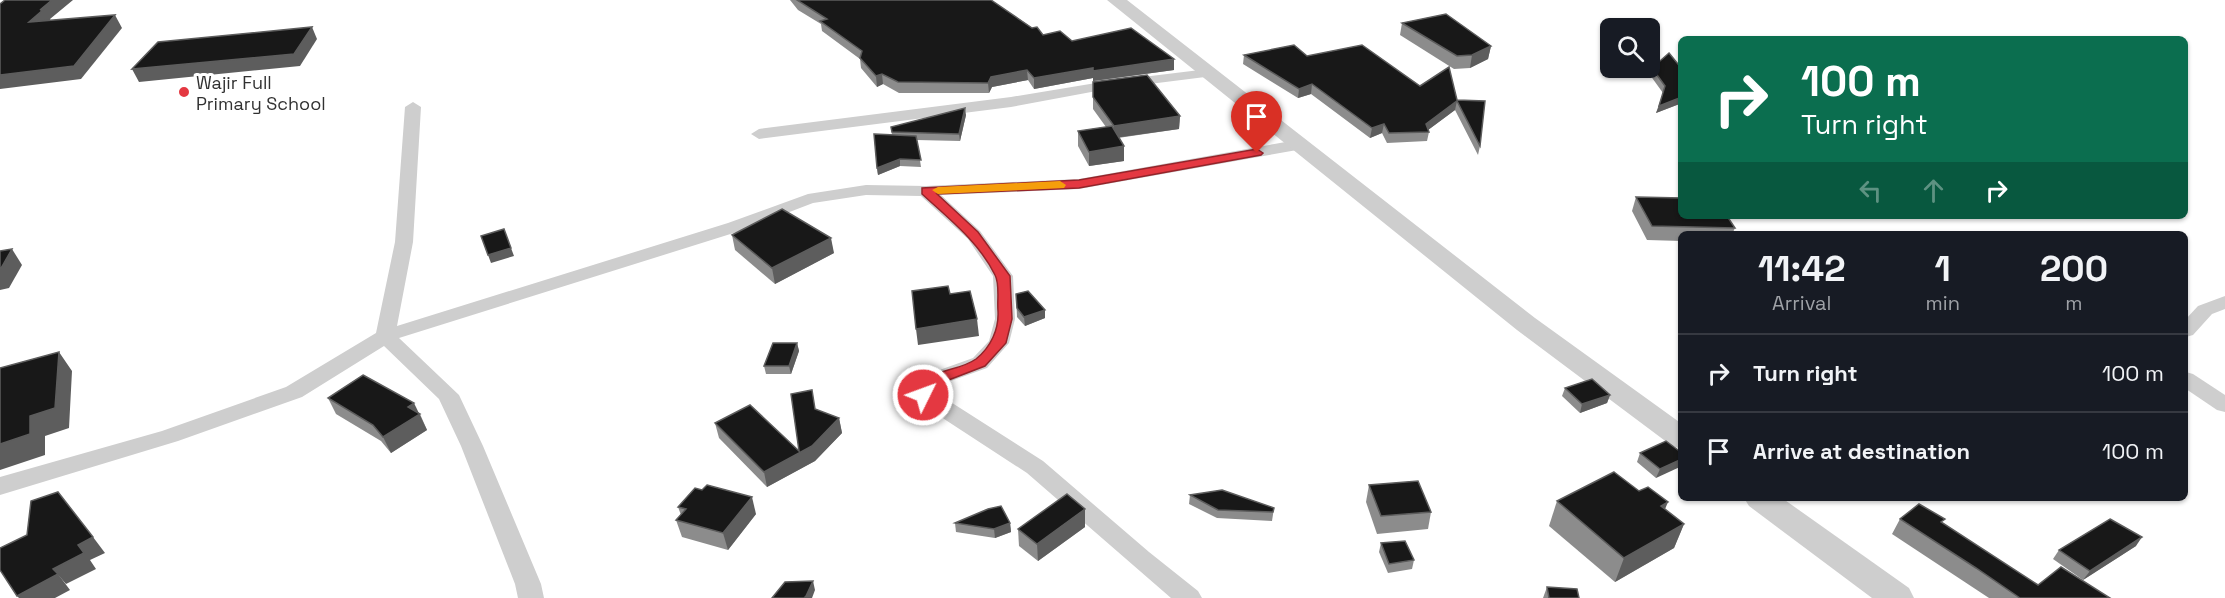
<!DOCTYPE html>
<html lang="en">
<head>
<meta charset="utf-8">
<style>
  body { margin:0; font-family:"Space Grotesk",sans-serif; background:#242831; color:#f1f3f6; height:100vh; display:flex; flex-direction:column; font-size:22px; white-space:nowrap }
  * { box-sizing:border-box; margin:0 }
  p { font-size:20px; color:#9ea1a6 }
  .icon { flex:none; width:33px; height:33px; fill:none; stroke:currentColor; stroke-width:2; stroke-linecap:round; stroke-linejoin:round }
  .map { position:relative; flex:1; overflow:hidden }
  .details { position:absolute; left:1678px; top:231px; width:510px; height:270px; display:flex; flex-direction:column; background:#171b24; border-radius:9px; box-shadow:0 2px 4px #0004 }
  .details>* { flex:none }
  .guide { position:absolute; left:1678px; top:36px; width:510px; height:183px; border-radius:9px; box-shadow:0 2px 4px #0004; background:#0b6e4f; color:#fff; overflow:hidden }
  .tools { position:absolute; left:1600px; top:18px; display:grid; gap:12px }
  .tools a { display:grid; place-items:center; width:60px; height:60px; border-radius:9px; background:#171b24; box-shadow:0 2px 4px #0004; font-size:30px }
  .pin { position:absolute; display:grid; place-items:center; width:51px; height:51px; color:#fff; margin:-62px -26px; border-radius:50% 50% 50% 0; rotate:-45deg; box-shadow:0 0 6px #0007 }
  .pin .icon { rotate:45deg }
  .me { position:absolute; width:66px; margin:-33px; rotate:48deg; stroke-linejoin:round; filter:drop-shadow(0 0 4px #0008) }
  .turn { display:flex; align-items:center; gap:21px; height:126px; padding:0 24px; font-size:27px }
  .turn .icon { width:78px; height:78px; stroke-width:2.5 }
  .turn b { display:block; font-size:42px; line-height:51px }
  .lanes { display:flex; align-items:center; height:57px; padding:0 24px; background:#0003; justify-content:center; gap:30px; direction:ltr }
  .lanes .off { opacity:.35 }
  .eta { display:flex; justify-content:space-evenly; align-items:center; height:102px; text-align:center }
  .eta b { font-size:36px; font-weight:700; line-height:42px }
  ul { padding:0; list-style:none }
  li { display:flex; align-items:center; gap:18px; height:78px; padding:0 24px; border-top:2px solid #363941 }
  li div { flex:1 }
  li b { display:block; font-size:22px }
  li em { font-style:normal }
  .map>svg:first-child { display:block }
  .lines { fill:none; stroke-linecap:round; stroke-linejoin:round }
  .minor { fill:#cecece; fill-rule:evenodd }
  .tertiary { fill:#cecece; fill-rule:evenodd }
  .wall { fill:#8c8c8c }
  .shaded-wall { fill:#5d5d5d }
  .building { fill:#181818; stroke:#5d5d5d; stroke-width:1.5 }
  .route { fill:#e43841; stroke:#94242a; stroke-width:1.5 }
  .slow { fill:#f59e0b }
  .poi-dot { fill:#e43841; stroke:#fff; stroke-width:2 }
  .labels { text-anchor:middle; dominant-baseline:central; stroke-width:6; stroke-linejoin:round; paint-order:stroke }
  .far-poi-label { font-size:18px; fill:#313131; stroke:#fff; text-anchor:start }
</style>
</head>
<body>
<div class="map">
<svg width="2225" height="598" viewBox="0 0 2225 598">
  <rect width="100%" height="100%" fill="#fff"/>
  <g class="lines">
    <!-- minor -->
    <g class="minor">
      <polygon points="1208,69 1215,73 1213,76 1102,90 1011,107 759,139 751,134 759,129 1011,97 1102,82"/>
      <polygon points="413,102 421,107 413,242 397,326 728,223 808,194 866,185 926,186 1079,179 1297,140 1303,142 1305,145 1297,150 1079,189 941,195 980,231 1013,276 1015,319 1009,343 987,368 948,382 935,392 1043,461 1149,552 1198,591 1202,598 1171,598 1027,473 915,400 912,395 919,381 934,372 973,358 989,341 995,319 993,276 968,239 921,196 866,195 813,203 740,231 399,338 459,395 483,446 541,584 544,598 518,598 515,584 461,446 439,399 384,346 302,397 178,441 0,495 0,477 162,431 286,387 376,333 395,242 405,107"/>
      <polygon points="2225,296 2225,309 2212,314 2193,335 2186,337 2186,319 2198,306"/>
      <polygon points="2186,372 2193,374 2225,395 2225,412 2217,410 2186,389"/>
    </g>
    <!-- tertiary -->
    <g class="tertiary">
      <polygon points="1107,0 1127,0 1535,318 1682,424 1682,449 1672,446 1517,330"/>
      <polygon points="1744,498 1782,498 1909,588 1914,598 1872,598 1749,506"/>
    </g>
  </g>
  <!-- wall -->
  <g class="wall">
    <polygon points="790,0 991,0 1043,35 1072,41 1174,70 1093,81 1093,78 1034,89 1028,80 992,87 989,93 899,93 883,84 877,87 861,68 860,59 822,31 821,24 798,10"/>
    <polygon points="1402,23 1491,46 1488,59 1470,68 1454,69 1400,35"/>
    <polygon points="1244,55 1307,56 1420,86 1457,100 1480,146 1478,155 1455,110 1428,130 1429,132 1427,141 1387,143 1382,133 1370,138 1311,94 1298,98 1243,64"/>
    <polygon points="1652,68 1682,69 1682,103 1656,113 1663,93 1650,75"/>
    <polygon points="1093,82 1180,116 1179,129 1118,138 1124,146 1124,161 1089,166 1078,146 1078,131 1106,127 1093,109"/>
    <polygon points="966,115 960,141 917,140 921,167 900,166 878,175 877,168 892,135 891,127"/>
    <polygon points="1636,197 1735,228 1732,234 1682,234 1682,241 1647,240 1632,211"/>
    <polygon points="732,235 834,253 775,284 735,250"/>
    <polygon points="1016,294 1045,318 1025,326 1017,317"/>
    <polygon points="797,343 799,351 791,374 766,374 764,366"/>
    <polygon points="1565,388 1610,395 1607,403 1580,413 1562,396"/>
    <polygon points="328,398 418,413 420,414 427,430 391,453 381,441 336,414"/>
    <polygon points="815,409 839,418 842,433 815,461 767,487 719,438 715,423 799,451"/>
    <polygon points="1640,453 1682,453 1656,478 1637,462"/>
    <polygon points="1369,485 1431,512 1428,529 1377,534 1366,502"/>
    <polygon points="1639,491 1684,524 1674,548 1615,582 1549,526 1557,501"/>
    <polygon points="1190,495 1274,508 1272,521 1217,518 1189,504"/>
    <polygon points="678,507 756,514 728,550 682,537 676,520 681,515"/>
    <polygon points="1900,519 1942,523 2038,585 2110,598 1989,598 1892,534"/>
    <polygon points="955,523 1010,523 1011,532 995,538 956,532"/>
    <polygon points="1085,527 1038,561 1019,546 1018,529"/>
    <polygon points="1381,543 1414,560 1412,569 1388,573 1379,552"/>
    <polygon points="2136,546 2083,580 2053,559 2059,550"/>
    <polygon points="1547,587 1549,598 1543,598"/>
  </g>
  <!-- shaded-wall -->
  <g class="shaded-wall">
    <polygon points="52,0 73,0 50,19 51,22 29,22 40,10"/>
    <polygon points="115,15 122,28 81,79 0,89 0,75"/>
    <polygon points="312,27 317,39 300,66 139,82 132,69"/>
    <polygon points="1491,46 1488,59 1470,68 1472,55"/>
    <polygon points="1174,59 1174,70 1093,81 1093,78 1034,89 1034,78 1093,68"/>
    <polygon points="1027,70 1028,80 992,87 989,93 988,83 991,77"/>
    <polygon points="882,74 883,84 877,87 876,76"/>
    <polygon points="1312,84 1311,94 1298,98 1299,89"/>
    <polygon points="1682,97 1682,103 1656,113 1659,106"/>
    <polygon points="1457,101 1455,110 1424,133 1426,124"/>
    <polygon points="965,108 966,115 960,141 959,134"/>
    <polygon points="1180,116 1179,129 1114,138 1114,126"/>
    <polygon points="1384,124 1382,133 1370,138 1372,128"/>
    <polygon points="1124,146 1124,161 1089,166 1089,152"/>
    <polygon points="900,159 900,166 878,175 877,168"/>
    <polygon points="831,238 834,253 775,284 772,268"/>
    <polygon points="511,248 514,256 491,263 488,255"/>
    <polygon points="12,249 22,265 9,288 0,290 0,270"/>
    <polygon points="1045,310 1045,318 1025,326 1024,317"/>
    <polygon points="977,319 979,336 918,345 916,329"/>
    <polygon points="797,343 799,351 791,374 789,366"/>
    <polygon points="59,352 72,371 69,428 45,436 45,455 0,470 0,444 30,416"/>
    <polygon points="1610,395 1607,403 1580,413 1582,404"/>
    <polygon points="414,403 427,430 391,453 383,437 408,407"/>
    <polygon points="839,418 842,433 815,461 767,487 764,472 812,446"/>
    <polygon points="1682,459 1682,466 1656,478 1660,469"/>
    <polygon points="752,497 756,514 728,550 723,533"/>
    <polygon points="1668,502 1658,526 1661,506"/>
    <polygon points="1085,509 1085,527 1038,561 1037,544"/>
    <polygon points="1010,523 1011,532 995,538 994,529"/>
    <polygon points="1684,524 1674,548 1615,582 1624,558"/>
    <polygon points="93,537 105,553 90,560 96,569 66,584 53,569 78,545"/>
    <polygon points="2142,537 2136,546 2083,580 2090,571"/>
    <polygon points="58,574 70,590 55,598 19,598 17,596"/>
    <polygon points="813,581 815,590 812,598 804,598"/>
  </g>
  <!-- building -->
  <g class="building">
    <polygon points="5,0 52,0 40,10 44,9 29,22 115,15 74,66 0,75 0,4"/>
    <polygon points="797,0 991,0 1032,28 1037,27 1043,35 1060,31 1072,41 1131,28 1174,59 1093,71 1093,68 1034,78 1027,70 991,77 988,83 898,82 882,74 876,76 860,58 862,51 820,21 827,19"/>
    <polygon points="1446,14 1491,46 1472,55 1457,56 1402,23"/>
    <polygon points="312,27 294,54 132,69 158,42"/>
    <polygon points="1294,45 1307,56 1362,45 1420,86 1449,67 1457,100 1485,101 1480,146 1457,101 1426,124 1429,132 1389,133 1384,124 1372,128 1312,84 1299,89 1244,55"/>
    <polygon points="1669,53 1682,69 1682,97 1659,106 1665,86 1652,68"/>
    <polygon points="1147,75 1180,116 1114,126 1093,97 1093,82"/>
    <polygon points="965,108 959,134 892,132 891,127"/>
    <polygon points="1112,126 1124,146 1089,152 1078,131"/>
    <polygon points="874,134 916,136 921,160 900,159 877,168"/>
    <polygon points="1636,197 1682,198 1682,216 1727,216 1735,228 1652,226"/>
    <polygon points="782,209 831,238 772,268 732,235"/>
    <polygon points="504,229 511,248 488,255 481,236"/>
    <polygon points="12,249 0,270 0,251"/>
    <polygon points="948,286 950,294 970,291 977,319 916,329 912,291"/>
    <polygon points="1028,291 1045,310 1024,317 1017,308 1016,294"/>
    <polygon points="773,343 797,343 789,366 764,366"/>
    <polygon points="59,352 55,408 30,416 30,434 0,444 0,368"/>
    <polygon points="363,375 414,403 408,407 420,414 383,437 373,425 328,398"/>
    <polygon points="1592,379 1610,395 1582,404 1565,388"/>
    <polygon points="812,390 815,409 839,418 812,446 764,472 715,423 750,405 799,451 791,394"/>
    <polygon points="1666,441 1682,453 1682,459 1660,469 1640,453"/>
    <polygon points="1614,472 1639,491 1648,487 1668,502 1661,506 1684,524 1624,558 1557,501"/>
    <polygon points="1418,481 1431,512 1381,516 1369,485"/>
    <polygon points="707,485 752,497 723,533 676,520 686,509 678,507 695,488 702,490"/>
    <polygon points="1222,490 1274,508 1273,512 1218,510 1190,495"/>
    <polygon points="58,492 93,537 78,545 84,553 53,569 58,574 17,596 0,570 0,548 27,535 31,501"/>
    <polygon points="1067,494 1085,509 1037,544 1018,529"/>
    <polygon points="1919,504 1945,519 1941,522 2038,585 2061,567 2110,598 2020,598 1976,568 1900,519"/>
    <polygon points="1001,506 1010,523 994,529 955,523 988,509"/>
    <polygon points="2110,519 2142,537 2090,571 2059,550"/>
    <polygon points="1405,541 1414,560 1389,564 1381,543"/>
    <polygon points="813,581 806,596 804,598 772,598 785,582"/>
    <polygon points="1547,587 1577,589 1579,598 1549,598"/>
  </g>
  <!-- route -->
  <path class="route" d="M 1257,149 L 1263,153 L 1261,155 L 1079,188 L 937,194 L 978,232 L 1010,276 L 1012,319 L 1006,343 L 985,366 L 946,381 L 933,389 L 929,398 L 918,398 L 916,395 C 927,366 955,374 976,359 C 991,347 999,329 998,311 C 997,300 1000,284 995,275 C 979,242 948,218 922,194 L 922,188 L 1079,180 Z"/>
  <!-- slow -->
  <polygon class="slow" points="1060,181 1066,185 1064,188 938,194 932,190 938,187"/>
  <!-- markers -->
  <circle class="poi-dot" cx="184" cy="92" r="6"/>
  <g class="labels">
    <!-- far-poi labels -->
    <g class="far-poi-label">
      <text x="196" y="82">Wajir Full<tspan x="196" dy="21">Primary School</tspan></text>
    </g>
  </g>
</svg>
<div class="tools">
<a><svg class="icon" aria-label="search" viewBox="0 0 24 24"><circle cx="10" cy="10" r="6"/><path d="M15 15l6 6"/></svg></a>
</div>
<div class="pin" style="left:1257px;top:153px;background:#d93025"><svg class="icon" aria-label="arrive" viewBox="0 0 24 24"><path d="M6 21V4h12l-3 4 3 4H6"/></svg></div>
<svg class="me" style="left:923px;top:395px" viewBox="-20 -20 40 40"><circle r="17" fill="#e43841" stroke="#fff" stroke-width="3"/><path d="M0-11L8 9 0 5-8 9z" fill="#fff"/></svg>
<div class="guide">
<div class="turn"><svg class="icon" aria-label="right" viewBox="0 0 24 24"><path d="M7 20v-9h11M14 6l5 5-5 5"/></svg><div><b>100 m</b>Turn right</div></div>
<div class="lanes"><svg class="icon off" aria-label="left" viewBox="0 0 24 24"><path d="M17 20v-9H6M10 6l-5 5 5 5"/></svg><svg class="icon off" aria-label="ahead" viewBox="0 0 24 24"><path d="M12 20V5M6 11l6-6 6 6"/></svg><svg class="icon" aria-label="right" viewBox="0 0 24 24"><path d="M7 20v-9h11M14 6l5 5-5 5"/></svg></div>
</div>
<section class="details">
<div class="eta">
<div><b>11:42</b><p>Arrival</p></div>
<div><b>1</b><p>min</p></div>
<div><b>200</b><p>m</p></div>
</div>
<ul>
<li><svg class="icon" aria-label="right" viewBox="0 0 24 24"><path d="M7 20v-9h11M14 6l5 5-5 5"/></svg><div><b>Turn right</b></div><em>100 m</em></li>
<li><svg class="icon" aria-label="arrive" viewBox="0 0 24 24"><path d="M6 21V4h12l-3 4 3 4H6"/></svg><div><b>Arrive at destination</b></div><em>100 m</em></li>
</ul>
</section>
</div>
</body>
</html>
